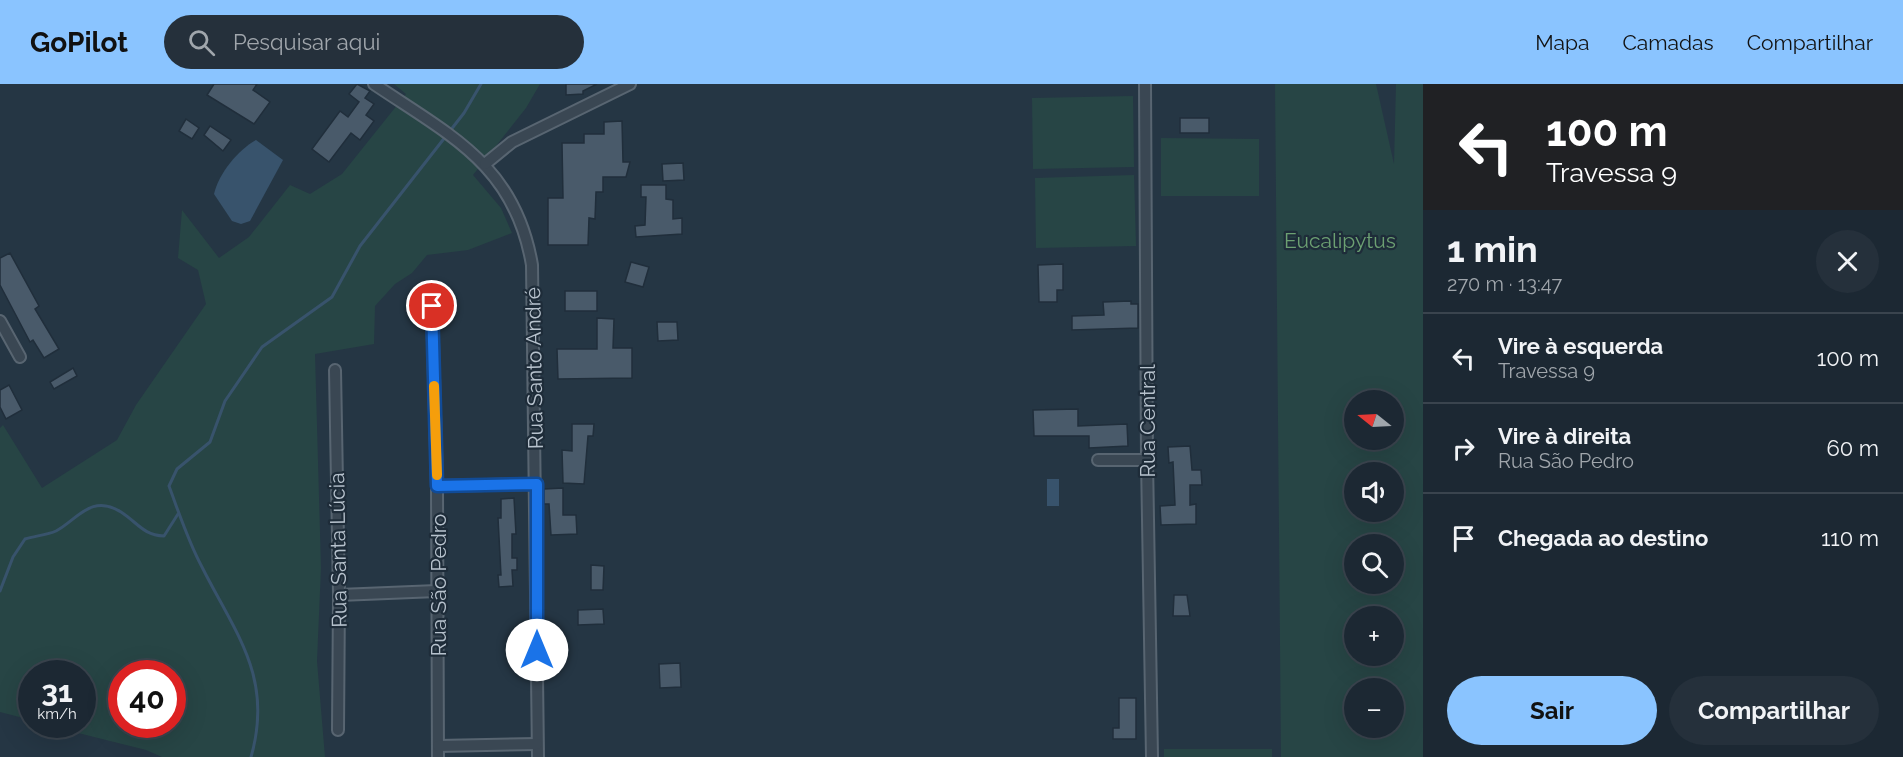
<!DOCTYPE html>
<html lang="pt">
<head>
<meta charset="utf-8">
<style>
  body { margin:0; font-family:Raleway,sans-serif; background:#25303b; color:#f1f3f6; height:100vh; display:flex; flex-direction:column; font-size:22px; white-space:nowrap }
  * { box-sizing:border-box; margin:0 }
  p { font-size:20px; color:#a0a6ac }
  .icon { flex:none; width:33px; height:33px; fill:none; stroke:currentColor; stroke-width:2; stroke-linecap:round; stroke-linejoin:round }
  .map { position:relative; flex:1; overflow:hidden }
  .sheet { display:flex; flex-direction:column; background:#1c2833; width:480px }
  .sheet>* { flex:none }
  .guide { background:#202124; color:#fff; overflow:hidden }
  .needle { width:39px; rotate:288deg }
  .fabs { position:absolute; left:1344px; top:306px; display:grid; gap:12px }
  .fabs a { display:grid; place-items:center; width:60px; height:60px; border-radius:50%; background:#1c2833; box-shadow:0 6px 24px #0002,0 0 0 2px #3a444e; font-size:30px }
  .speed { position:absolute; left:18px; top:576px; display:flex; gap:12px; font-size:30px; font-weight:700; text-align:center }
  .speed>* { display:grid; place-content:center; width:78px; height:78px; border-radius:50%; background:#1c2833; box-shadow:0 6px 24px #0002,0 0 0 2px #3a444e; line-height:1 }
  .speed small { font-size:15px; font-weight:400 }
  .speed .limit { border:9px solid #d22; background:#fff; color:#111 }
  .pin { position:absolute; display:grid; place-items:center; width:51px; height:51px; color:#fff; margin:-26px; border:3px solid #fff; border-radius:50%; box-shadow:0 2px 6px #0007 }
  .me { position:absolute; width:66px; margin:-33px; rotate:0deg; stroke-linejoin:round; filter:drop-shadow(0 0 4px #0008) }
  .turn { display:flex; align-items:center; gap:21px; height:126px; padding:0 24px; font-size:27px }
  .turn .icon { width:78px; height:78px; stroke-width:2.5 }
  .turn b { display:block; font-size:42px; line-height:51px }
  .round { display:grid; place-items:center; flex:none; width:63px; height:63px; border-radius:32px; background:#25303b }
  .headline { display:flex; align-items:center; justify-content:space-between; height:102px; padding:0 24px }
  h1 { font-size:36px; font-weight:700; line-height:45px }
  .primary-button { display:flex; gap:12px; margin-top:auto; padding:12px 24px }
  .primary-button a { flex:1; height:69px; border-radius:36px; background:#8ac4ff; color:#111; font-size:24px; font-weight:700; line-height:69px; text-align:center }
  .primary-button a+a { background:#25303b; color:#f1f3f6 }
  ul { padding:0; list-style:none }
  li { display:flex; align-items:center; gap:18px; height:90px; padding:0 24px; border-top:2px solid #3a444e }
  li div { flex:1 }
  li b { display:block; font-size:22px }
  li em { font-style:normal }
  header { display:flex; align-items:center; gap:36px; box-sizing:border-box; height:84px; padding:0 30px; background:#8ac4ff; color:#111 }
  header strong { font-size:28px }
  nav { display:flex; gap:33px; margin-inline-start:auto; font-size:21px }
  .search { width:420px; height:54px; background:#25303b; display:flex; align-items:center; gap:15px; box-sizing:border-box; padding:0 21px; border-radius:33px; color:#a0a6ac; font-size:22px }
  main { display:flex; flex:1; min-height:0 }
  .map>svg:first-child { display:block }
  .green { fill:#274545; fill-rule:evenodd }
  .water { fill:#38536c }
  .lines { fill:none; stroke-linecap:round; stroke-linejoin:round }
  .stream { stroke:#38536c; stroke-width:3 }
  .building { fill:#495a6a; stroke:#202e3b; stroke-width:1.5 }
  .minor-casing { stroke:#586571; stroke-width:14 }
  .minor { stroke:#3a4753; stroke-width:10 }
  .route-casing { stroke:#114b97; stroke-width:15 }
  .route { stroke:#1a73e8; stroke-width:10 }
  .slow { stroke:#f59e0b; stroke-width:10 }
  .labels { text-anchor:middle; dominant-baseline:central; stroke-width:4.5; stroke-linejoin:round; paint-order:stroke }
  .park-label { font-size:21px; fill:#6ca072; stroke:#1e2c39 }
  .street-label { font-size:21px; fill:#b7c2cd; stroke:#1e2c39 }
</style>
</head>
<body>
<header>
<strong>GoPilot</strong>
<div class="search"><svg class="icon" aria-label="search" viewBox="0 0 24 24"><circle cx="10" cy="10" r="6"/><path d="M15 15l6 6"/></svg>Pesquisar aqui</div>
<nav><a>Mapa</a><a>Camadas</a><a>Compartilhar</a></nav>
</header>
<main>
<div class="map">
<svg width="1423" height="673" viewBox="0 0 1423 673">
  <rect width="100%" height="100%" fill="#253644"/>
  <!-- green -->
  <g class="green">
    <path d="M 394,0 L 540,0 L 526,24 L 473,91 L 501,124 L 512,149 L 468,166 L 427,171 L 412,189 L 395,200 L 375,222 L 374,260 L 315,270 L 321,484 L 317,577 L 325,673 L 162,673 L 146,666 L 46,641 L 82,640 L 82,590 L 32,590 L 31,636 L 0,628 L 0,344 L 3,341 L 42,404 L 117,356 L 136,321 L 206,220 L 198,186 L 178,174 L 182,126 L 219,174 L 249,153 L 290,101 L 310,110 L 342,90 L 406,10 ZM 122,590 L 172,590 L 172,640 L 122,640 Z"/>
    <path d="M 1275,0 L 1376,0 L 1394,80 L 1396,0 L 1423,0 L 1423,673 L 1281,673 ZM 1394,316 L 1394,356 L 1354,356 L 1354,316 ZM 1394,388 L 1394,428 L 1354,428 L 1354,388 ZM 1394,460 L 1394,500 L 1354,500 L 1354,460 ZM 1394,532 L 1394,572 L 1354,572 L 1354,532 ZM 1394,604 L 1394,644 L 1354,644 L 1354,604 Z"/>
    <polygon points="1133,12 1134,83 1033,85 1032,14"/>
    <polygon points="1161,54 1259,55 1259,112 1161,112"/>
    <polygon points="1134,91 1136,162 1036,164 1035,94"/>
    <rect x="1164" y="665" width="108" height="8"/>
  </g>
  <!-- water -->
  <g class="water">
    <path d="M 256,56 L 283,76 L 250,137 L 241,140 L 232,137 L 214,110 C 219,89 238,66 256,56 Z"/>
    <rect x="1047" y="395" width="12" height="27"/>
  </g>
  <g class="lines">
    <!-- stream -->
    <g class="stream">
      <path d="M 0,507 L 13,473 L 25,455 C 34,452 47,451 56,447 C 77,436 91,409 121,428 C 138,439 143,451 164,452 L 178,430"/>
      <path d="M 251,673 C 274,593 235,549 202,483 C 188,457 179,429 169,402 L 177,385 L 210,358 L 225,317 L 262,263 L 332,213 L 360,162 L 464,29 L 481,0"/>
    </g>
  </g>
  <!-- building -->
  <g class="building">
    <polygon points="214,0 257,0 253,6 270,18 254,40 207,11"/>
    <polygon points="357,0 370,7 365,14 374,20 366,31 374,37 360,56 351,49 329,78 312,65 340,27 348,33 359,18 349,10"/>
    <polygon points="566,0 597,0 583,7 583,10 566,11"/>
    <rect x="1180" y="34" width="29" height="15"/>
    <polygon points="186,35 199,44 192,55 179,47"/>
    <polygon points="622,37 623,78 630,78 626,93 603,93 603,108 596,108 595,135 589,134 588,161 548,161 548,114 563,114 562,59 584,59 584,50 604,50 604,38"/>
    <polygon points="210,42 231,56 223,67 204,51"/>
    <polygon points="683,79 684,96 663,97 662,80"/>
    <polygon points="641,101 666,101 666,115 673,116 673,135 682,134 682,150 636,153 635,142 645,141 646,113 641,113"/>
    <polygon points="10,169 39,222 35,225 59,265 44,274 33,256 30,258 0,201 0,174"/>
    <polygon points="631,178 649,183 643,203 625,198"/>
    <polygon points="1063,180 1063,206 1057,206 1057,218 1039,218 1038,181"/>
    <rect x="565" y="207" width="32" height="20"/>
    <polygon points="1131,217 1131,220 1138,220 1138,244 1072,246 1072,232 1104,231 1103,218"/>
    <polygon points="597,234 614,235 613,264 632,264 632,294 558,295 557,265 597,265"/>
    <polygon points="657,238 677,238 678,256 658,257"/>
    <polygon points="73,284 77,292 54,305 50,298"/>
    <polygon points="9,301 22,326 6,335 0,323 0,306"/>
    <polygon points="1078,325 1078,342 1127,340 1128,362 1089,364 1089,352 1034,352 1033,326"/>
    <polygon points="572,340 594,340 593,352 588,352 584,400 563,399 562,366 572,367"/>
    <polygon points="1190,362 1192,386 1201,386 1202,401 1190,401 1190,421 1196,420 1196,440 1161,441 1160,422 1175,421 1173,378 1169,379 1168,363"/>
    <polygon points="563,404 563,431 576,431 577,450 551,451 549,420 544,420 544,405"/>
    <polygon points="514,414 516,450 512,450 512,474 517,474 517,486 512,486 513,502 499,503 498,491 501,491 498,434 501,434 501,415"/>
    <polygon points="591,481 604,482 603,506 591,506"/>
    <polygon points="1174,511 1187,511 1190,532 1173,532"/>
    <polygon points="603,525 604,540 578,541 578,526"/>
    <polygon points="680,579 681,603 660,604 659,580"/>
    <polygon points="1119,614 1136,614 1136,655 1113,655 1113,644 1119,644"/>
  </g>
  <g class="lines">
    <!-- minor casing -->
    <g class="minor-casing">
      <g id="minor">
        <path d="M 374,0 C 451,52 515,81 532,181 L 538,673"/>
        <polyline points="1145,0 1147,376 1152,673"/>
        <polyline points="485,80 512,58 630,0"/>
        <polyline points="432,222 437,402 438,673"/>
        <polyline points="0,237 20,273"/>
        <polyline points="335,286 339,511 338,646"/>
        <polyline points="1098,376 1147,376"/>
        <polyline points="437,402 537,400"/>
        <polyline points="339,511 437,507"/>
        <polyline points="438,662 537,660"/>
      </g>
    </g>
    <!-- minor -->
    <use href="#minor" class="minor"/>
  </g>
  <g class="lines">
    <!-- route casing -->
    <g class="route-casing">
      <polyline id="route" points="432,222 437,402 537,400 537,566"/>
    </g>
    <!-- route -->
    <use href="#route" class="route"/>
    <!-- slow -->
    <polyline class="slow" points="434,302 437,391"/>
  </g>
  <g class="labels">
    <!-- park labels -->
    <g class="park-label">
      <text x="1340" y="156">Eucalipytus</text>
    </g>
    <!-- street labels -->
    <g class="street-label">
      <text transform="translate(534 284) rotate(-91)">Rua Santo André</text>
      <text transform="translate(1147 337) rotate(-90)">Rua Central</text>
      <text transform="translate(338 466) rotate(-91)">Rua Santa Lúcia</text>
      <text transform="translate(438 501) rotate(-90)">Rua São Pedro</text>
    </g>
  </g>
</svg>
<div class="fabs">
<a><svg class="needle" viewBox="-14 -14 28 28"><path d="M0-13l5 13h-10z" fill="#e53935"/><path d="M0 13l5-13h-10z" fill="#a0a6ac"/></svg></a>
<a><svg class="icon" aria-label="sound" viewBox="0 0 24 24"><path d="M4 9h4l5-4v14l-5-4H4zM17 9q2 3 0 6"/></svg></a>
<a><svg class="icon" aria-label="search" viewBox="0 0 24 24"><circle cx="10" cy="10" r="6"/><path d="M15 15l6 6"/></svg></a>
<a>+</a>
<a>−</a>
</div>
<div class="speed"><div>31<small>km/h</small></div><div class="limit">40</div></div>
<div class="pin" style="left:432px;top:222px;background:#d93025"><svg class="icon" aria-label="arrive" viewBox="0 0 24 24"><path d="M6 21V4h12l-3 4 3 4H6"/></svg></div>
<svg class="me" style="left:537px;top:566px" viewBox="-20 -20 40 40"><circle r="19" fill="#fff"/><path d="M0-13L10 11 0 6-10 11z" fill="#1a73e8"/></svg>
</div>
<section class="sheet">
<div class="guide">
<div class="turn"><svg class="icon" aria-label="left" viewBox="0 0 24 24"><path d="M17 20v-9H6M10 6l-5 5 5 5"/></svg><div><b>100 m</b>Travessa 9</div></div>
</div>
<div class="headline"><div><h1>1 min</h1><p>270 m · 13:47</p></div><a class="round"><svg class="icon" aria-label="close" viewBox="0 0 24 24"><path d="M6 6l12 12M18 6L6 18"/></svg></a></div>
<ul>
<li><svg class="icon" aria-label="left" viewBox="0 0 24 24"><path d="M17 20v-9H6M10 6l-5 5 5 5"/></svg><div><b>Vire à esquerda</b><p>Travessa 9</p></div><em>100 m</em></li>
<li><svg class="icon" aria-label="right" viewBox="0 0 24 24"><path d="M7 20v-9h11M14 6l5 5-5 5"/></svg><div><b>Vire à direita</b><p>Rua São Pedro</p></div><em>60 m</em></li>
<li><svg class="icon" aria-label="arrive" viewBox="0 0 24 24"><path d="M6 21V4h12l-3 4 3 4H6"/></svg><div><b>Chegada ao destino</b></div><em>110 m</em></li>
</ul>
<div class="primary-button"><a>Sair</a><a>Compartilhar</a></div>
</section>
</main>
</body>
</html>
